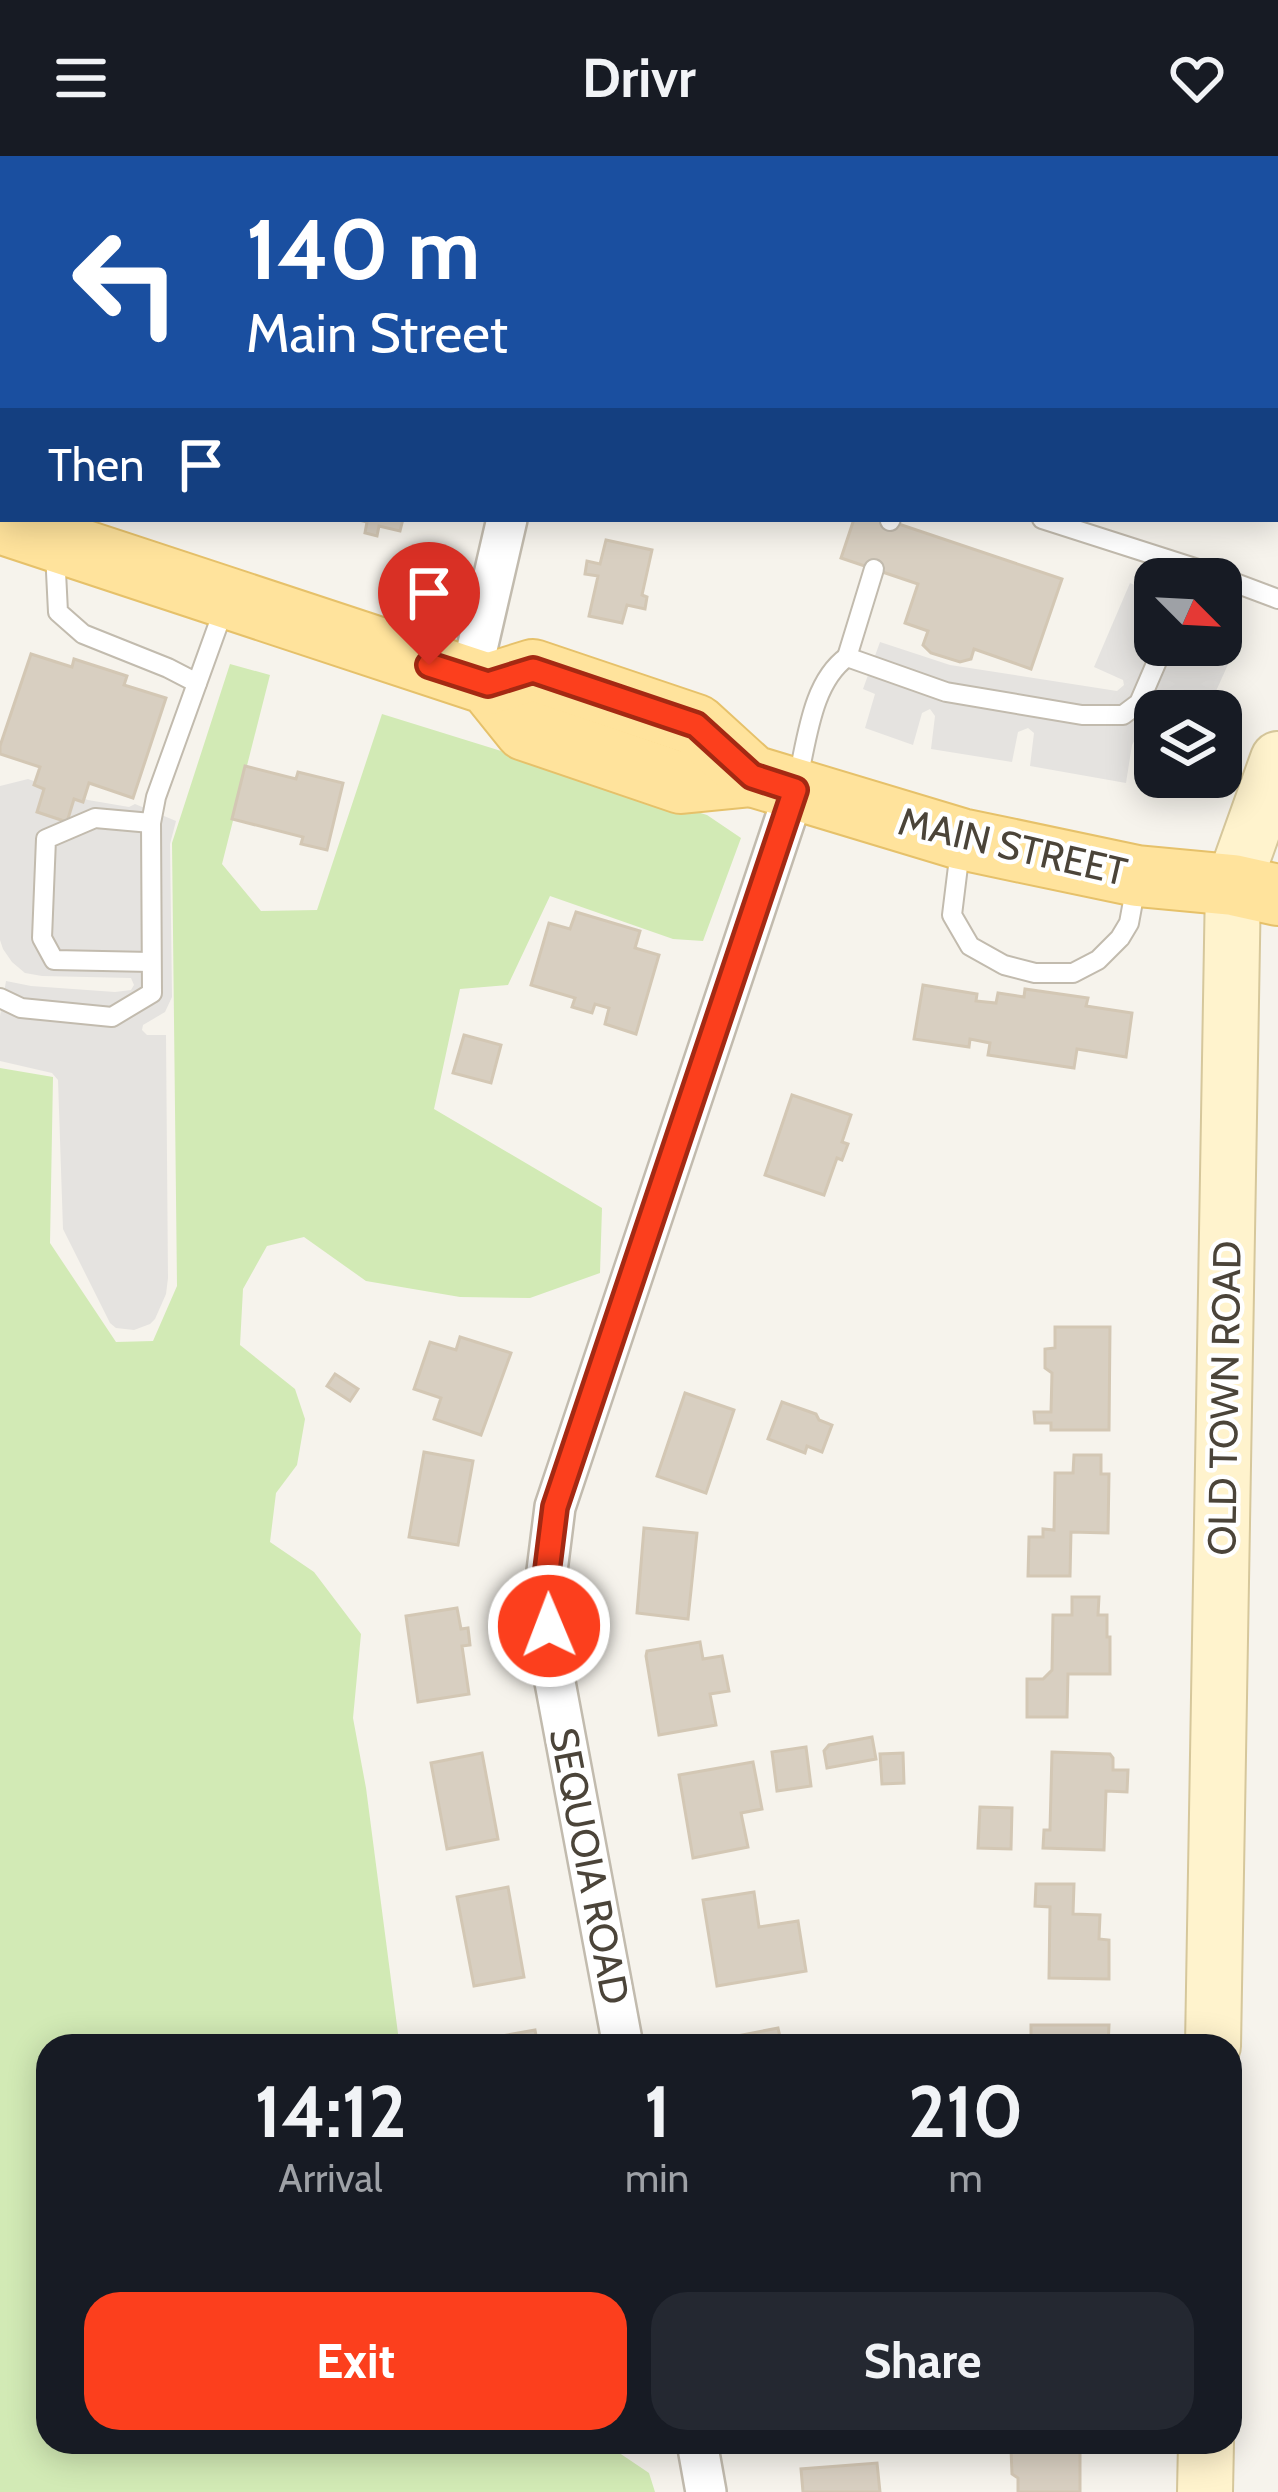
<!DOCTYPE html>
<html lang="en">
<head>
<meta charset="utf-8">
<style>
  body { margin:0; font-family:Cabin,sans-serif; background:#242831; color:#f1f3f6; height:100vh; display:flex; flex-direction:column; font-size:45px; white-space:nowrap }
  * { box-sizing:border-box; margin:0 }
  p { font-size:39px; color:#9ea1a6 }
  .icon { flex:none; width:66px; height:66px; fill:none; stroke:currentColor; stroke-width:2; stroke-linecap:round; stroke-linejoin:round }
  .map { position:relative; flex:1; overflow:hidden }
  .panel { position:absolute; left:36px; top:1878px; width:1206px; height:420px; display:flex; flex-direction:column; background:#171b24; border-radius:36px; box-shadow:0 6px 30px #0003 }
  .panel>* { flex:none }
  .hud { position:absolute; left:0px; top:0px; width:1278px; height:366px; box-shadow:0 6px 30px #0003; background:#1a4fa0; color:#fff; overflow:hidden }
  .needle { width:78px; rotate:114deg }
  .fabs { position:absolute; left:1134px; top:402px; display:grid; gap:24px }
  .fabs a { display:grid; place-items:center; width:108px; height:108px; border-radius:24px; background:#171b24; box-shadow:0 6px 30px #0003; font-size:60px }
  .pin { position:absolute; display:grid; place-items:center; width:102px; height:102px; color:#fff; margin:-123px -51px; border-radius:50% 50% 50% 0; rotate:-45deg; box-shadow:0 0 12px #0007 }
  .pin .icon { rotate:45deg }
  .me { position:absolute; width:132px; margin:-66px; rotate:359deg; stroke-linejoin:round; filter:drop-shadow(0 0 9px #0008) }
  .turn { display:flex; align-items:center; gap:42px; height:252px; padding:0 48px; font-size:54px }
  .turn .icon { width:156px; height:156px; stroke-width:2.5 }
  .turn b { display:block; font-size:84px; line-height:102px }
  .then { display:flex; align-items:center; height:114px; padding:0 48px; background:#0003; gap:24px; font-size:45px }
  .eta { display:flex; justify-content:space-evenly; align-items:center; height:204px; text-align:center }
  .eta b { font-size:72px; font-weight:700; line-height:84px }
  .cta { display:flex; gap:24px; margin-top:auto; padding:24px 48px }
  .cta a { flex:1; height:138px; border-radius:36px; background:#fc3f1d; color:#fff; font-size:48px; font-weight:700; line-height:138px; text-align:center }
  .cta a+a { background:#242831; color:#f1f3f6 }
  header { display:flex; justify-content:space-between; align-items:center; height:156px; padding:0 48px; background:#171b24; font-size:54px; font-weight:700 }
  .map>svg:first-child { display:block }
  .green { fill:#d2eab5 }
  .parking { fill:#e5e3e0 }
  .building { fill:#d8cfc1; stroke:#d3c7b4; stroke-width:3 }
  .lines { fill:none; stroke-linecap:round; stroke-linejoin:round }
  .lane-casing { stroke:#c2bbae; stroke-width:22 }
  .street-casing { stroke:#c2bbae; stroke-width:44 }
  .secondary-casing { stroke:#d6c79b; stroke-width:58 }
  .primary-casing { stroke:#e6c16a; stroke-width:64 }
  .lane { stroke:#fff; stroke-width:18 }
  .street { stroke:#fff; stroke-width:39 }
  .secondary { stroke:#fff3cd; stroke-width:54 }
  .primary { stroke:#ffe39c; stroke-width:60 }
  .route-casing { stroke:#a42913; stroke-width:30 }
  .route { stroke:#fc3f1d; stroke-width:21 }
  .labels { text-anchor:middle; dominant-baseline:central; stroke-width:9; stroke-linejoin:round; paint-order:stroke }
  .street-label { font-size:39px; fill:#4b4439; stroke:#fff }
</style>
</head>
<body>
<header><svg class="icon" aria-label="menu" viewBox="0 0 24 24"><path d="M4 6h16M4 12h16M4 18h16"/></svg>Drivr<svg class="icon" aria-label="heart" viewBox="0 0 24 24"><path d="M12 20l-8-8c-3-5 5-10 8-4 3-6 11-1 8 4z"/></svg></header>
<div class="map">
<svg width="1278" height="2336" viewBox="0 0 1278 2336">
  <rect width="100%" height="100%" fill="#f6f3ec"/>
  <!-- green -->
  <polygon class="green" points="230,508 270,519 222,708 261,755 317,754 382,558 707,659 741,682 703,785 673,783 550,740 508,829 460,833 434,953 602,1052 600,1117 530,1142 460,1141 366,1125 304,1081 267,1090 243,1133 240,1189 295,1233 305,1263 297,1309 276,1337 270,1386 314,1416 361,1478 353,1562 366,1632 399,1885 363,1890 48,1890 48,2286 603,2286 649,2317 655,2336 0,2336 0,912 53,921 50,1087 116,1186 153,1185 177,1130 172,687"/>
  <!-- parking -->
  <g class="parking">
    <polygon points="1130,427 1155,438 1155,489 1221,489 1221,476 1239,484 1207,555 1155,555 1155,575 1145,575 1138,578 1132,589 1126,627 1030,610 1034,577 1028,572 1018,576 1012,606 931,593 935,560 930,553 922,557 913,589 865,572 875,538 863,533 880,486 950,509 1117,535 1124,529 1123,524 1094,511"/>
    <polygon points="28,623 88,644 129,651 135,648 176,665 170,688 172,841 165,856 143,869 142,874 147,879 166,879 168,1122 166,1138 155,1163 150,1168 134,1174 116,1172 110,1167 63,1073 58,924 52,917 0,905 0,860 6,825 31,830 115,836 131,834 134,829 131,822 42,820 25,817 12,806 3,793 0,784 0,630"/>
  </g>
  <!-- building -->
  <g class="building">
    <polygon points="355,363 403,363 400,375 379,370 377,380 365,377 367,366"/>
    <polygon points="854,363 884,363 1062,423 1031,513 974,493 971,503 960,506 931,497 923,489 928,475 905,467 918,428 841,402"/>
    <polygon points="606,384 652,394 642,439 647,441 645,453 627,449 622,467 589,460 598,420 585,418 587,405 600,408"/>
    <polygon points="31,498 72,511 74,503 127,520 124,529 166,542 133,642 89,627 83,646 74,643 67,666 37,656 44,633 34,629 40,611 0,598 0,590"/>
    <polygon points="245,610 296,623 298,616 343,627 327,694 301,688 303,681 232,663"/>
    <polygon points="576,756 640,775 635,792 659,799 636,878 605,868 609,852 595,848 592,857 572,851 575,842 531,829 549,767 570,773"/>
    <polygon points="923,829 977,838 976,845 996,847 998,837 1024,841 1025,833 1088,842 1086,850 1132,857 1126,901 1077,893 1074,912 988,899 990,887 970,883 969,891 914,883"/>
    <polygon points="464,879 501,889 491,927 453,917"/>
    <polygon points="792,939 851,959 842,986 848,988 842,1004 837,1002 824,1039 765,1019"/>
    <polygon points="1055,1171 1110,1171 1109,1274 1051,1274 1051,1267 1035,1267 1034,1256 1051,1256 1052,1217 1045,1212 1045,1193 1055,1192"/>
    <polygon points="460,1181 511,1197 481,1279 434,1263 441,1242 414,1233 430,1186 456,1194"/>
    <polygon points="335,1218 358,1233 350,1245 327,1230"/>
    <polygon points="685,1237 734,1254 706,1337 657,1320"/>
    <polygon points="782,1246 816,1258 819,1264 832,1269 822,1296 807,1290 805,1297 768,1283"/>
    <polygon points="424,1296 473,1305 458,1389 409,1381"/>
    <polygon points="1074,1299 1101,1299 1101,1318 1109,1318 1108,1377 1071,1376 1070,1420 1028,1420 1029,1381 1043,1381 1043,1373 1054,1374 1055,1317 1073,1317"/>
    <polygon points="644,1372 697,1377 688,1463 637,1457"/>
    <polygon points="1072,1441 1099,1441 1098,1459 1107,1459 1107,1481 1110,1481 1110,1518 1068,1518 1067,1561 1027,1561 1027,1523 1043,1523 1052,1514 1053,1459 1072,1459"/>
    <polygon points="457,1452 461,1473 468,1472 470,1489 462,1490 469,1538 418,1546 406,1460"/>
    <polygon points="700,1486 703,1503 722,1500 729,1535 710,1538 716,1569 659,1579 646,1500 647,1495"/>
    <polygon points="872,1581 876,1603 827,1612 824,1595 829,1589"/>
    <polygon points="806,1591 811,1630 777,1635 772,1596"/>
    <polygon points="1052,1596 1110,1598 1113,1602 1113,1614 1128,1614 1127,1636 1106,1635 1104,1694 1043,1692 1044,1674 1050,1674"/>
    <polygon points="482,1597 498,1683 447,1693 431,1607"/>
    <polygon points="903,1597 904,1627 882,1628 880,1598"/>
    <polygon points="753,1606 762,1653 741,1657 748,1691 693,1702 679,1619"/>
    <polygon points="980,1651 1012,1652 1011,1693 978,1692"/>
    <polygon points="1036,1728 1074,1728 1073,1758 1100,1759 1099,1783 1109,1784 1109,1823 1049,1822 1050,1751 1035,1750"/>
    <polygon points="508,1731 524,1821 474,1830 457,1741"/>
    <polygon points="754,1736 759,1771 798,1765 806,1815 717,1830 703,1744"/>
    <polygon points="1031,1869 1109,1869 1108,1890 1031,1890"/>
    <polygon points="778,1872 782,1890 728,1890 727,1882"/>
    <polygon points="535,1874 538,1890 485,1890 485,1883"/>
    <polygon points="1020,2286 1035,2286 1035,2293 1080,2293 1080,2336 1018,2336 1018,2322 1012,2318 1011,2293 1020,2293"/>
    <polygon points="877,2307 880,2336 803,2336 801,2313"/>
  </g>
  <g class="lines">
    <!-- lane casing -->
    <g class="lane-casing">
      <g id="lane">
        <polyline points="1042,363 1198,413"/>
        <polyline points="890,365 891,363"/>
        <polyline points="55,396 58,456 83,478 168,512 197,527"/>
        <polyline points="1193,423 1198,413 1278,443"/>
        <polyline points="847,501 874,413"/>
        <path d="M 797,626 C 807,586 811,527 847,501 L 946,536 L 1082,559 L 1123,559 L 1139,547 L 1164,489"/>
        <polyline points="960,694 952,759 970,790 1004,809 1035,817 1073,817 1098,804 1120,782 1129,767 1136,729"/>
        <polyline points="151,806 54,804 42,782 46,683 95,662 151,667"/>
        <polyline points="0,842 21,852 112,861 152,837 151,667 156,641 226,447"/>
      </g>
    </g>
    <!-- street casing -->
    <g class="street-casing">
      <g id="street">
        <polyline points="998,0 1000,3"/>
        <polyline points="592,3 593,0"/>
        <polyline points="1062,3 1064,0"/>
        <polyline points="470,523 507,363"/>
        <polyline points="623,1890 552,1510 545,1431 555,1351 795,634"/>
        <polyline points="697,2286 706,2336"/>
      </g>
    </g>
    <!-- secondary casing -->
    <g class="secondary-casing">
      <g id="secondary">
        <polyline points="1213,1890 1233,729 1278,603"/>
        <polyline points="1205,2336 1206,2286"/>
      </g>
    </g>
    <!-- primary casing -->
    <g class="primary-casing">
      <g id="primary">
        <polyline points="0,367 488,528 525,574 681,627 752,620"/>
        <polyline points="488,528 533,514 696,569 752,620 961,683 1137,720 1233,729 1278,739"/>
      </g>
    </g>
    <!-- lane -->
    <use href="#lane" class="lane"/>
    <!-- street -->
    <use href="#street" class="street"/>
    <!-- secondary -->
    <use href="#secondary" class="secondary"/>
    <!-- primary -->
    <use href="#primary" class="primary"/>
  </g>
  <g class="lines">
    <!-- route casing -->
    <g class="route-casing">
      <polyline id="route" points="429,509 488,528 533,514 696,569 752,620 795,634 555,1351 545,1431 549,1470"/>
    </g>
    <!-- route -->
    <use href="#route" class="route"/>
  </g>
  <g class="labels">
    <!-- street labels -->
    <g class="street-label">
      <text transform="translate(1013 690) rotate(13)">MAIN STREET</text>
      <text transform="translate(1224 1242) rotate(-89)">OLD TOWN ROAD</text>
      <text transform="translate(590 1710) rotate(79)">SEQUOIA ROAD</text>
    </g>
  </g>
</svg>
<div class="fabs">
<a><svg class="needle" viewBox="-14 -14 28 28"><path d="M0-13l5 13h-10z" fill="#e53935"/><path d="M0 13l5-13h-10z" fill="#9ea1a6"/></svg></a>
<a><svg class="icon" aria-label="layers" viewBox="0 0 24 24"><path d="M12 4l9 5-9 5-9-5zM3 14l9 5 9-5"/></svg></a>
</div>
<div class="pin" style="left:429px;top:509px;background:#d93025"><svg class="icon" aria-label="arrive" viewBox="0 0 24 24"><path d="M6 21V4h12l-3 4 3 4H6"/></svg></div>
<svg class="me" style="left:549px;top:1470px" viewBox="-20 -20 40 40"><circle r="17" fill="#fc3f1d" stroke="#fff" stroke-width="3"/><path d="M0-11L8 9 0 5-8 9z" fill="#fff"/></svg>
<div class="hud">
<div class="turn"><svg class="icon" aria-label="left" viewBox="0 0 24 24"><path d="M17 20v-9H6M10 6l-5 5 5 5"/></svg><div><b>140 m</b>Main Street</div></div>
<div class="then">Then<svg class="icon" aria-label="arrive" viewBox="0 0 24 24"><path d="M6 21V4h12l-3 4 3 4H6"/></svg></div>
</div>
<section class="panel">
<div class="eta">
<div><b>14:12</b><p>Arrival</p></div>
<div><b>1</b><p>min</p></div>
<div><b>210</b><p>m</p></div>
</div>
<div class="cta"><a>Exit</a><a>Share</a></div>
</section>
</div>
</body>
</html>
